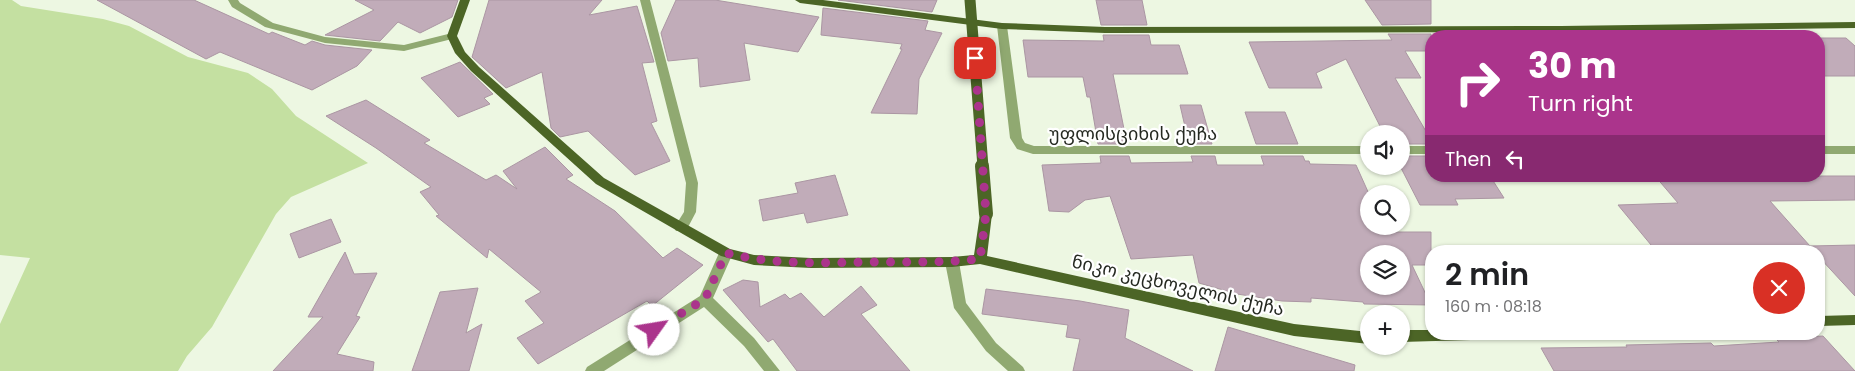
<!DOCTYPE html>
<html lang="en">
<head>
<meta charset="utf-8">
<style>
  body { margin:0; font-family:Poppins,"Noto Sans Georgian",sans-serif; background:#f2f2f2; color:#202124; height:100vh; display:flex; flex-direction:column; font-size:19px; white-space:nowrap }
  * { box-sizing:border-box; margin:0 }
  p { font-size:16px; color:#757577 }
  .icon { flex:none; width:28px; height:28px; fill:none; stroke:currentColor; stroke-width:2; stroke-linecap:round; stroke-linejoin:round }
  .map { position:relative; flex:1; overflow:hidden }
  .sheet { position:absolute; left:1425px; top:245px; width:400px; height:95px; display:flex; flex-direction:column; background:#fff; border-radius:20px; box-shadow:0 1px 4px #0004 }
  .sheet>* { flex:none }
  .hud { position:absolute; left:1425px; top:30px; width:400px; height:152px; border-radius:20px; box-shadow:0 1px 4px #0004; background:#ab348c; color:#fff; overflow:hidden }
  .controls { position:absolute; left:1360px; top:125px; display:grid; gap:10px }
  .controls a { display:grid; place-items:center; width:50px; height:50px; border-radius:50%; background:#fff; box-shadow:0 1px 4px #0004; font-size:25px }
  .pin { position:absolute; display:grid; place-items:center; width:42px; height:42px; color:#fff; margin:-21px; border-radius:10px; box-shadow:0 2px 8px #0006 }
  .me { position:absolute; width:55px; margin:-28px; rotate:58deg; stroke-linejoin:round; filter:drop-shadow(0 0 4px #0008) }
  .turn { display:flex; align-items:center; gap:18px; height:105px; padding:0 20px; font-size:22px }
  .turn .icon { width:65px; height:65px; stroke-width:2.5 }
  .turn b { display:block; font-size:35px; line-height:42px }
  .then { display:flex; align-items:center; height:48px; padding:0 20px; background:#0003; gap:10px; font-size:19px }
  .round { display:grid; place-items:center; flex:none; width:52px; height:52px; border-radius:26px; background:#f2f2f2 }
  .headline { display:flex; align-items:center; justify-content:space-between; height:85px; padding:0 20px }
  h1 { font-size:30px; font-weight:600; line-height:38px }
  .map>svg:first-child { display:block }
  .green { fill:#c4e0a1 }
  .building { fill:#c1acb9; stroke:#ab96a3; fill-rule:evenodd }
  .lines { fill:none; stroke-linecap:round; stroke-linejoin:round }
  .minor { fill:#90a971; fill-rule:evenodd }
  .major { fill:#4c6526; fill-rule:evenodd }
  .major-bridge-far1 { stroke:#4c6526; stroke-width:11 }
  .major-bridge { stroke:#4c6526; stroke-width:14 }
  .route { stroke:#ab348c; stroke-width:9; stroke-dasharray:0 16.2 }
  .labels { text-anchor:middle; dominant-baseline:central; stroke-width:4.5; stroke-linejoin:round; paint-order:stroke }
  .street-label { font-size:18px; fill:#252921; stroke:#fff }
</style>
</head>
<body>
<div class="map">
<svg width="1855" height="371" viewBox="0 0 1855 371">
  <rect width="100%" height="100%" fill="#edf7e2"/>
  <!-- green -->
  <polygon class="green" points="0,0 12,0 21,6 103,19 129,26 188,57 248,73 272,89 296,116 368,163 291,197 276,214 212,327 187,356 178,371 0,371 0,324 30,258 0,255"/>
  <!-- building -->
  <g class="building">
    <polygon points="97,0 194,0 269,34 272,32 305,45 312,41 325,45 372,50 357,66 312,90 220,52 206,59"/>
    <polygon points="355,0 458,0 452,17 420,33 398,22 380,41 325,35 374,10"/>
    <polygon points="489,0 602,0 589,15 637,6 654,62 642,63 657,121 651,123 670,161 635,175 588,131 560,137 551,128 542,72 506,88 472,57"/>
    <polygon points="676,0 715,0 819,17 798,52 744,43 750,80 700,87 698,58 668,61 661,33"/>
    <polygon points="838,0 937,0 932,12"/>
    <polygon points="1096,0 1142,0 1147,25 1101,25"/>
    <polygon points="1365,0 1431,0 1431,24 1382,25"/>
    <polygon points="823,8 928,21 925,30 942,33 919,79 917,114 871,113 902,49 900,49 902,44 821,35"/>
    <polygon points="1388,34 1431,34 1431,51 1405,51 1421,78 1395,78 1431,140 1431,144 1401,144 1401,134 1384,134 1346,59 1316,73 1322,88 1269,88 1249,42 1392,40"/>
    <polygon points="1103,35 1149,35 1151,45 1179,45 1188,74 1113,74 1127,144 1098,144 1090,97 1087,97 1083,77 1028,77 1023,40 1104,41"/>
    <polygon points="1819,38 1846,38 1855,46 1855,76 1819,76"/>
    <polygon points="460,62 493,94 484,98 490,104 458,117 421,78"/>
    <polygon points="366,100 430,140 424,143 486,180 496,175 517,189 503,171 545,147 573,175 566,179 615,211 663,258 677,248 703,265 652,306 647,301 538,364 517,338 544,323 525,301 541,292 489,249 487,258 436,216 439,215 420,192 431,187 376,148 326,116"/>
    <polygon points="1180,105 1201,105 1212,144 1189,144"/>
    <polygon points="1245,112 1285,112 1298,144 1256,144"/>
    <path d="M 1100,156 L 1129,156 L 1131,163 L 1193,162 L 1191,156 L 1215,156 L 1217,165 L 1264,165 L 1261,156 L 1303,156 L 1305,161 L 1309,161 L 1310,164 L 1356,165 L 1369,194 L 1369,226 L 1383,226 L 1386,232 L 1431,232 L 1431,265 L 1412,265 L 1431,305 L 1364,304 L 1363,302 L 1311,298 L 1311,302 L 1282,301 L 1237,294 L 1199,283 L 1193,255 L 1131,259 L 1110,196 L 1085,200 L 1069,212 L 1049,211 L 1042,165 L 1101,163 ZM 1369,254 L 1401,254 L 1401,286 L 1369,286 Z"/>
    <polygon points="1401,156 1431,156 1431,176 1490,176 1504,198 1455,199 1458,205 1420,205 1400,166"/>
    <polygon points="835,175 848,215 807,223 804,213 763,221 759,200 798,193 795,183"/>
    <polygon points="1655,176 1855,176 1855,200 1770,201 1810,246 1855,245 1855,296 1819,257 1819,251 1656,251 1618,205 1678,203"/>
    <polygon points="331,219 341,242 299,258 290,234"/>
    <polygon points="345,252 354,274 377,273 356,316 360,317 337,354 374,362 373,371 273,371 323,317 308,317"/>
    <polygon points="743,280 758,282 760,307 785,294 790,299 801,293 824,317 861,286 877,305 861,314 910,371 797,371 773,339 768,342 723,290"/>
    <polygon points="478,288 466,333 482,324 469,371 412,371 440,292"/>
    <polygon points="986,289 1080,301 1129,310 1125,338 1193,371 1073,371 1080,339 1066,337 1068,325 982,314"/>
    <polygon points="1228,327 1355,365 1354,371 1215,371"/>
    <polygon points="1823,336 1855,371 1554,371 1541,348 1627,347 1626,345 1711,343 1714,346 1779,342 1776,339"/>
  </g>
  <g class="lines">
    <!-- minor -->
    <g class="minor">
      <polygon points="228,0 238,0 240,3 273,23 325,37 404,45 452,33 457,36 456,38 404,51 325,43 265,27 232,7"/>
      <polygon points="640,0 650,0 698,183 696,212 686,231 676,231 674,228 684,212 686,183"/>
      <polygon points="1002,23 1007,26 1022,138 1025,143 1034,146 1369,146 1369,154 1033,154 1017,149 1010,138 997,26"/>
      <rect x="1401" y="146" width="30" height="8"/>
      <rect x="1819" y="146" width="36" height="8"/>
      <polygon points="726,248 731,250 733,253 713,298 754,338 780,371 764,371 744,346 704,307 604,371 585,371 587,367 700,296 719,253 721,250"/>
      <polygon points="952,257 957,259 959,262 966,303 996,343 1023,367 1025,371 1008,371 986,351 954,308 945,262 947,259"/>
    </g>
    <!-- major -->
    <g class="major">
      <polygon points="460,0 470,0 457,36 465,52 479,67 604,178 730,249 754,255 811,258 952,257 974,255 980,214 981,211 991,211 992,214 987,256 1294,324 1369,332 1369,344 1294,336 980,264 952,267 811,268 754,265 721,256 596,184 471,71 455,53 447,36"/>
      <polygon points="795,0 823,0 1002,23 1105,27 1561,26 1855,22 1855,28 1561,32 1105,33 1002,29 800,3"/>
      <polygon points="1855,315 1855,325 1819,326 1819,316"/>
      <polygon points="1401,330 1431,330 1431,334 1478,334 1476,338 1471,340 1401,342"/>
    </g>
    <!-- major-bridge-far1 -->
    <polyline class="major-bridge-far1" points="970,0 983,167"/>
    <!-- major-bridge -->
    <polyline class="major-bridge" points="982,166 986,214"/>
  </g>
  <g class="lines">
    <!-- route -->
    <path class="route" d="M 654,330 L 705,299 L 726,253 C 773,265 821,263 868,262 C 906,262 943,263 980,259 L 986,214 L 975,58"/>
  </g>
  <g class="labels">
    <!-- street labels -->
    <g class="street-label">
      <text x="1133" y="133">უფლისციხის ქუჩა</text>
      <text transform="translate(1178 285) rotate(13)">ნიკო კეცხოველის ქუჩა</text>
    </g>
  </g>
</svg>
<div class="controls">
<a><svg class="icon" aria-label="sound" viewBox="0 0 24 24"><path d="M4 9h4l5-4v14l-5-4H4zM17 9q2 3 0 6"/></svg></a>
<a><svg class="icon" aria-label="search" viewBox="0 0 24 24"><circle cx="10" cy="10" r="6"/><path d="M15 15l6 6"/></svg></a>
<a><svg class="icon" aria-label="layers" viewBox="0 0 24 24"><path d="M12 4l9 5-9 5-9-5zM3 14l9 5 9-5"/></svg></a>
<a>+</a>
</div>
<div class="pin" style="left:975px;top:58px;background:#d93025"><svg class="icon" aria-label="arrive" viewBox="0 0 24 24"><path d="M6 21V4h12l-3 4 3 4H6"/></svg></div>
<svg class="me" style="left:654px;top:330px" viewBox="-20 -20 40 40"><circle r="19" fill="#fff"/><path d="M0-13L10 11 0 6-10 11z" fill="#ab348c"/></svg>
<div class="hud">
<div class="turn"><svg class="icon" aria-label="right" viewBox="0 0 24 24"><path d="M7 20v-9h11M14 6l5 5-5 5"/></svg><div><b>30 m</b>Turn right</div></div>
<div class="then">Then<svg class="icon" aria-label="left" viewBox="0 0 24 24"><path d="M17 20v-9H6M10 6l-5 5 5 5"/></svg></div>
</div>
<section class="sheet">
<div class="headline"><div><h1>2 min</h1><p>160 m · 08:18</p></div><a class="round" style="background:#d93025;color:#fff"><svg class="icon" aria-label="close" viewBox="0 0 24 24"><path d="M6 6l12 12M18 6L6 18"/></svg></a></div>
</section>
</div>
</body>
</html>
